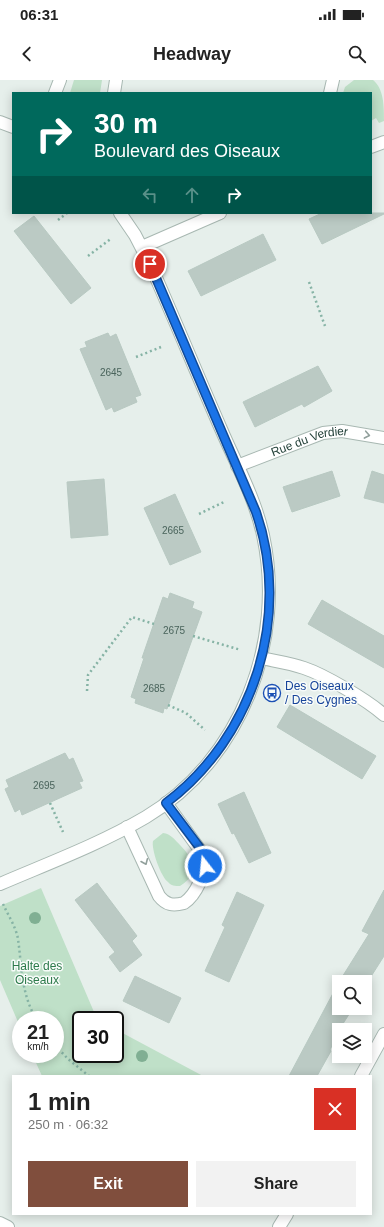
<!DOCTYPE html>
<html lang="en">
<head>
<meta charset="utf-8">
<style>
  body { margin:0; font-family:Helvetica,sans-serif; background:#f2f2f2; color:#222; height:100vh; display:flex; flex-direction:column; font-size:15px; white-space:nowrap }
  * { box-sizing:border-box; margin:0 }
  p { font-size:13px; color:#767676 }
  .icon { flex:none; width:22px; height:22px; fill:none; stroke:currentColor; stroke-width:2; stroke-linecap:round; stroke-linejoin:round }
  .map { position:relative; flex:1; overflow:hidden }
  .sheet { position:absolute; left:12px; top:995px; width:360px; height:140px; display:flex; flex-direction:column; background:#fff; border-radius:0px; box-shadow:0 2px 10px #0003 }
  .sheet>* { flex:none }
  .banner { position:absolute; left:12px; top:12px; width:360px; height:122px; border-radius:0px; box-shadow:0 2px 10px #0003; background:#00695c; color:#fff; overflow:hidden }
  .tools { position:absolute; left:332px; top:895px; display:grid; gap:8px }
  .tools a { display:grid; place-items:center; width:40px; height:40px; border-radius:0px; background:#fff; box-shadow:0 2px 10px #0003; font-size:20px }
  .speed { position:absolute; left:12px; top:931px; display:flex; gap:8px; font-size:20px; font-weight:700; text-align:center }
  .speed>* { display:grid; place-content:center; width:52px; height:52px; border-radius:50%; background:#fff; box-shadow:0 2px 10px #0003; line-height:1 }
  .speed small { font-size:10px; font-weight:400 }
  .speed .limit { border:2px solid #111; border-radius:6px; background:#fff; color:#111 }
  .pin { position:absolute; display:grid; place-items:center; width:34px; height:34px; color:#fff; margin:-17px; border:2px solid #fff; border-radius:50%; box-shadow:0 1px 4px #0007 }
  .me { position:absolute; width:44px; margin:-22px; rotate:344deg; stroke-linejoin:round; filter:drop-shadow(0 0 3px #0008) }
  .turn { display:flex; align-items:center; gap:14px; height:84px; padding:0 16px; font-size:18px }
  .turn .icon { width:52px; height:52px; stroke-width:2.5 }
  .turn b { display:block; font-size:28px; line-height:34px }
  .lanes { display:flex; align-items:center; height:38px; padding:0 16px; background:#0003; justify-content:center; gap:20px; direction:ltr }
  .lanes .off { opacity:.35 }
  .round { display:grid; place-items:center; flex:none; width:42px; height:42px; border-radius:0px; background:#f2f2f2 }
  .headline { display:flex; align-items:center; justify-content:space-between; height:68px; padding:0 16px }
  h1 { font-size:24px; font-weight:700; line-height:30px }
  .cta { display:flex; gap:8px; margin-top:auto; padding:8px 16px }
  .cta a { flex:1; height:46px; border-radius:0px; background:#804e3d; color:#fff; font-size:16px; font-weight:700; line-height:46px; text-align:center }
  .cta a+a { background:#f2f2f2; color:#222 }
  .status { display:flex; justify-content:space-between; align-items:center; height:28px; padding:0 20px; background:#fff; direction:ltr }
  .status svg { height:11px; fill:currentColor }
  header { display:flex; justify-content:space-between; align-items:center; height:52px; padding:0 16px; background:#fff; font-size:18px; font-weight:700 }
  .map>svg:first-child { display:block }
  .green { fill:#bfe0c8 }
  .building { fill:#bbcac4; stroke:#b8c9c2 }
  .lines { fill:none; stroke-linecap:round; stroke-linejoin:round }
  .minor-casing { stroke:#a8b8b2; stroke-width:14 }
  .path { stroke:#86b3a5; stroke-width:2.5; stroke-dasharray:2 3; stroke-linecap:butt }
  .minor { stroke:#fff; stroke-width:12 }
  .tree { fill:#80af93 }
  .oneway { stroke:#92a09c }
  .route-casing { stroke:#114b97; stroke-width:10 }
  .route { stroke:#1a73e8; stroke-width:7 }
  .labels { text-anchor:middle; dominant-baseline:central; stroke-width:3; stroke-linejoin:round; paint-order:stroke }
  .number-label { font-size:10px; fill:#4a645c }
  .street-label { font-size:12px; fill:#24423a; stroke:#f7fbf9 }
  .transit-label { font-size:12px; fill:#164399; stroke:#f7fbf9; text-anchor:start }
  .park-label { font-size:12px; fill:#2d7a4b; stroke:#f7fbf9 }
</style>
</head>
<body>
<div class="status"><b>06:31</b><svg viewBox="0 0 49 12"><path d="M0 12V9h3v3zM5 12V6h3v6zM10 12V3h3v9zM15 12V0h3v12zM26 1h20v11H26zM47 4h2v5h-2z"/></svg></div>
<header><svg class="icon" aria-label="back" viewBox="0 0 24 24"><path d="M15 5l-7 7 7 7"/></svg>Headway<svg class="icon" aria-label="search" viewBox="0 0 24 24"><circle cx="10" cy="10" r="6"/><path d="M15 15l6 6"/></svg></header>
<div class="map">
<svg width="384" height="1147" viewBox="0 0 384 1147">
  <rect width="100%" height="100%" fill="#e6efeb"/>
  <!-- green -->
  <g class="green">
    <polygon points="74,0 102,0 100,13 70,13"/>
    <path d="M 354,0 L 373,0 C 384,9 384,26 384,41 L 379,43 L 376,38 L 371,41 L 371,13 L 343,13 L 345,7 Z"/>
    <path d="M 163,753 C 171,754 175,760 180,765 C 194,779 200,794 180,806 C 175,806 171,806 168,802 C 161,797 151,769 153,761 Z"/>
    <polygon points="41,808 97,939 99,940 81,940 81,974 115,974 115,949 203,996 42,996 32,974 55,974 55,940 21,940 21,949 0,900 0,826"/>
  </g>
  <!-- building -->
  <g class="building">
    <polygon points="322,133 384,133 384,134 322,164 309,139"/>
    <polygon points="34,136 91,208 71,224 14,151"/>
    <polygon points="263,154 276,180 201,216 188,191"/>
    <polygon points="108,253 110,257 116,254 141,315 135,317 137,322 114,332 112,327 106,330 80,269 87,267 85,262"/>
    <polygon points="318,286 332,311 304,327 302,324 255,347 243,322"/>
    <polygon points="332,391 340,416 292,432 283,407"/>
    <polygon points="372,391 384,395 384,423 364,418"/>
    <polygon points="104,399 108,455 71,458 67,402"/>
    <polygon points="175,414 201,472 170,485 144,428"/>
    <polygon points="170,513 194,522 192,528 202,532 167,629 164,628 163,633 135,623 136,619 131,617 144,578 142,578 163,517 168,519"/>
    <polygon points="322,520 384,556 384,588 308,544"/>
    <polygon points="290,625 376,676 362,699 277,647"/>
    <polygon points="65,673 69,680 73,678 83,701 79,702 82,708 22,735 20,729 15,732 5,709 9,707 6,700"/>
    <polygon points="244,712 271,773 249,783 234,753 232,754 218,724"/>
    <polygon points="97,803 137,856 132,861 142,875 120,892 109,877 115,872 75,820"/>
    <polygon points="384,810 384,876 365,906 365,902 339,902 369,854 362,851"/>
    <polygon points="237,812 264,825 229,902 205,891 225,847 222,845"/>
    <polygon points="135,896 181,918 169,943 123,921"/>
    <polygon points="339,902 339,928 353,928 339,950 330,970 331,971 317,996 289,996"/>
  </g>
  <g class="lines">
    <!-- minor casing -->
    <g class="minor-casing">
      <g id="minor">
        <polyline points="55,13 60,0"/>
        <polyline points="114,13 116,0"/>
        <polyline points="330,13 333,0"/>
        <polyline points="0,42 13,47"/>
        <polyline points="371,67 384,62"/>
        <polyline points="142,167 220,133"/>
        <path id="s1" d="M 237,386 L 323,353 L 342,351 L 384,358"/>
        <path d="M 261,578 C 275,581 290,583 304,588 C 325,595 367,620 384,635"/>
        <path d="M 127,747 L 159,816 C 166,825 173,826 184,823 C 196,815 207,791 205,777 L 166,723"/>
        <path d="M 0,804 C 49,783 100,764 146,737 C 241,680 286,562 263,455 C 255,418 236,384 221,349 C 197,294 174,238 150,184 L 135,155 L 120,133"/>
        <polyline points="361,996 384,954"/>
        <polyline points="0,1143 8,1147"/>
        <polyline points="279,1147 287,1134"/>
      </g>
    </g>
    <!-- path -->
    <g class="path">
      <polyline points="58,140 67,133"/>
      <polyline points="88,176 112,158"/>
      <polyline points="309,202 325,246"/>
      <polyline points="136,277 161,267"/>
      <polyline points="199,434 226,421"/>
      <polyline points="193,556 241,570"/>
      <polyline points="87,611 88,595 132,537 154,544"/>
      <polyline points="168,625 186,633 205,650"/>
      <polyline points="50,723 63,752"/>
      <path d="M 3,824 C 8,835 16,847 18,859 C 22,887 21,915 37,940"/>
      <polyline points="55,965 68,979 89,996"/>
    </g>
    <!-- minor -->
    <use href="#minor" class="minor"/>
  </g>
  <!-- trees -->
  <g class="tree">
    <circle cx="35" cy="838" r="6"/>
    <circle cx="142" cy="976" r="6"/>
  </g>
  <!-- one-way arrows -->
  <defs><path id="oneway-chevron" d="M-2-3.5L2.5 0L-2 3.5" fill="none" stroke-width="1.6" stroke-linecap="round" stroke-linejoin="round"/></defs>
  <g class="oneway">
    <use href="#oneway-chevron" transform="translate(367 355) rotate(11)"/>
    <use href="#oneway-chevron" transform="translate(145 782) rotate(67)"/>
  </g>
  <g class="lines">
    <!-- route casing -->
    <g class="route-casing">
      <path id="route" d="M 150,184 L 256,432 C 292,536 254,657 166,723 L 203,772 L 206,782 L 205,786"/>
    </g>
    <!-- route -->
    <use href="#route" class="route"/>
  </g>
  <!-- icons -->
  <defs>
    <g id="bus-ring" transform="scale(0.9)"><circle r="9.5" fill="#f7fbf9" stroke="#1a4fb4" stroke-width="1.5"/><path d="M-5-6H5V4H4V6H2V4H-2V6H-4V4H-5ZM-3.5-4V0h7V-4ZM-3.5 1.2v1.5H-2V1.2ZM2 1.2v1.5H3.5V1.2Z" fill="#1a4fb4"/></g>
  </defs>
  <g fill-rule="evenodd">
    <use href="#bus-ring" x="272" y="613"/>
  </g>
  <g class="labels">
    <!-- number labels -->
    <g class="number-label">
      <text x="111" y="292">2645</text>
      <text x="173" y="450">2665</text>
      <text x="174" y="550">2675</text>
      <text x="154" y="608">2685</text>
      <text x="44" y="705">2695</text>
    </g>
    <!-- street labels -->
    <g class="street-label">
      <text stroke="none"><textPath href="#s1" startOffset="77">Rue du Verdier</textPath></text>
    </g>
    <!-- transit labels -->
    <g class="transit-label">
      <text x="285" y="606">Des Oiseaux<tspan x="285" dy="14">/ Des Cygnes</tspan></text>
    </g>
    <!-- park labels -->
    <g class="park-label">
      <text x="37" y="886">Halte des<tspan x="37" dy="14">Oiseaux</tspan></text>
    </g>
  </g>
</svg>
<div class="tools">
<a><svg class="icon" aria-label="search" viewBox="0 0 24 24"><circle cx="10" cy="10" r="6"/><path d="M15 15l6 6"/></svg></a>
<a><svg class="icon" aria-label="layers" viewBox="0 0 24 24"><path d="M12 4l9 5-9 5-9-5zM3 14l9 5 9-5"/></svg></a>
</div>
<div class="speed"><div>21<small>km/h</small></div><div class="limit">30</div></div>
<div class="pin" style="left:150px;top:184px;background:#d93025"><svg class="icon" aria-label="arrive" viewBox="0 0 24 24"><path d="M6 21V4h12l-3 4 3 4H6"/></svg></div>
<svg class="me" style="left:205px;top:786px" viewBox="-20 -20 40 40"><circle r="17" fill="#1a73e8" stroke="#fff" stroke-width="3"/><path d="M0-11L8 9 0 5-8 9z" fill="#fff"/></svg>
<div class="banner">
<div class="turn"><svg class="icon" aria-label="right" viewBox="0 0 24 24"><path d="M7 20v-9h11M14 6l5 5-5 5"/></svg><div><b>30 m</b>Boulevard des Oiseaux</div></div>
<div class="lanes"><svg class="icon off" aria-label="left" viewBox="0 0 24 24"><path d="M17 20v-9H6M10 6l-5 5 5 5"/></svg><svg class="icon off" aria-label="ahead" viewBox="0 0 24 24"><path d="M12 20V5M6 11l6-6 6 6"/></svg><svg class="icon" aria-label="right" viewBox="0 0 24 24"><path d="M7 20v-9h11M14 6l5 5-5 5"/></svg></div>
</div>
<section class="sheet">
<div class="headline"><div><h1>1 min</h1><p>250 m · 06:32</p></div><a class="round" style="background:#d93025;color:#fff"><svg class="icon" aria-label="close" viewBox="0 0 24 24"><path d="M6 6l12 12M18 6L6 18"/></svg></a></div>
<div class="cta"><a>Exit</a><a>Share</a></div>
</section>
</div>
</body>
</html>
